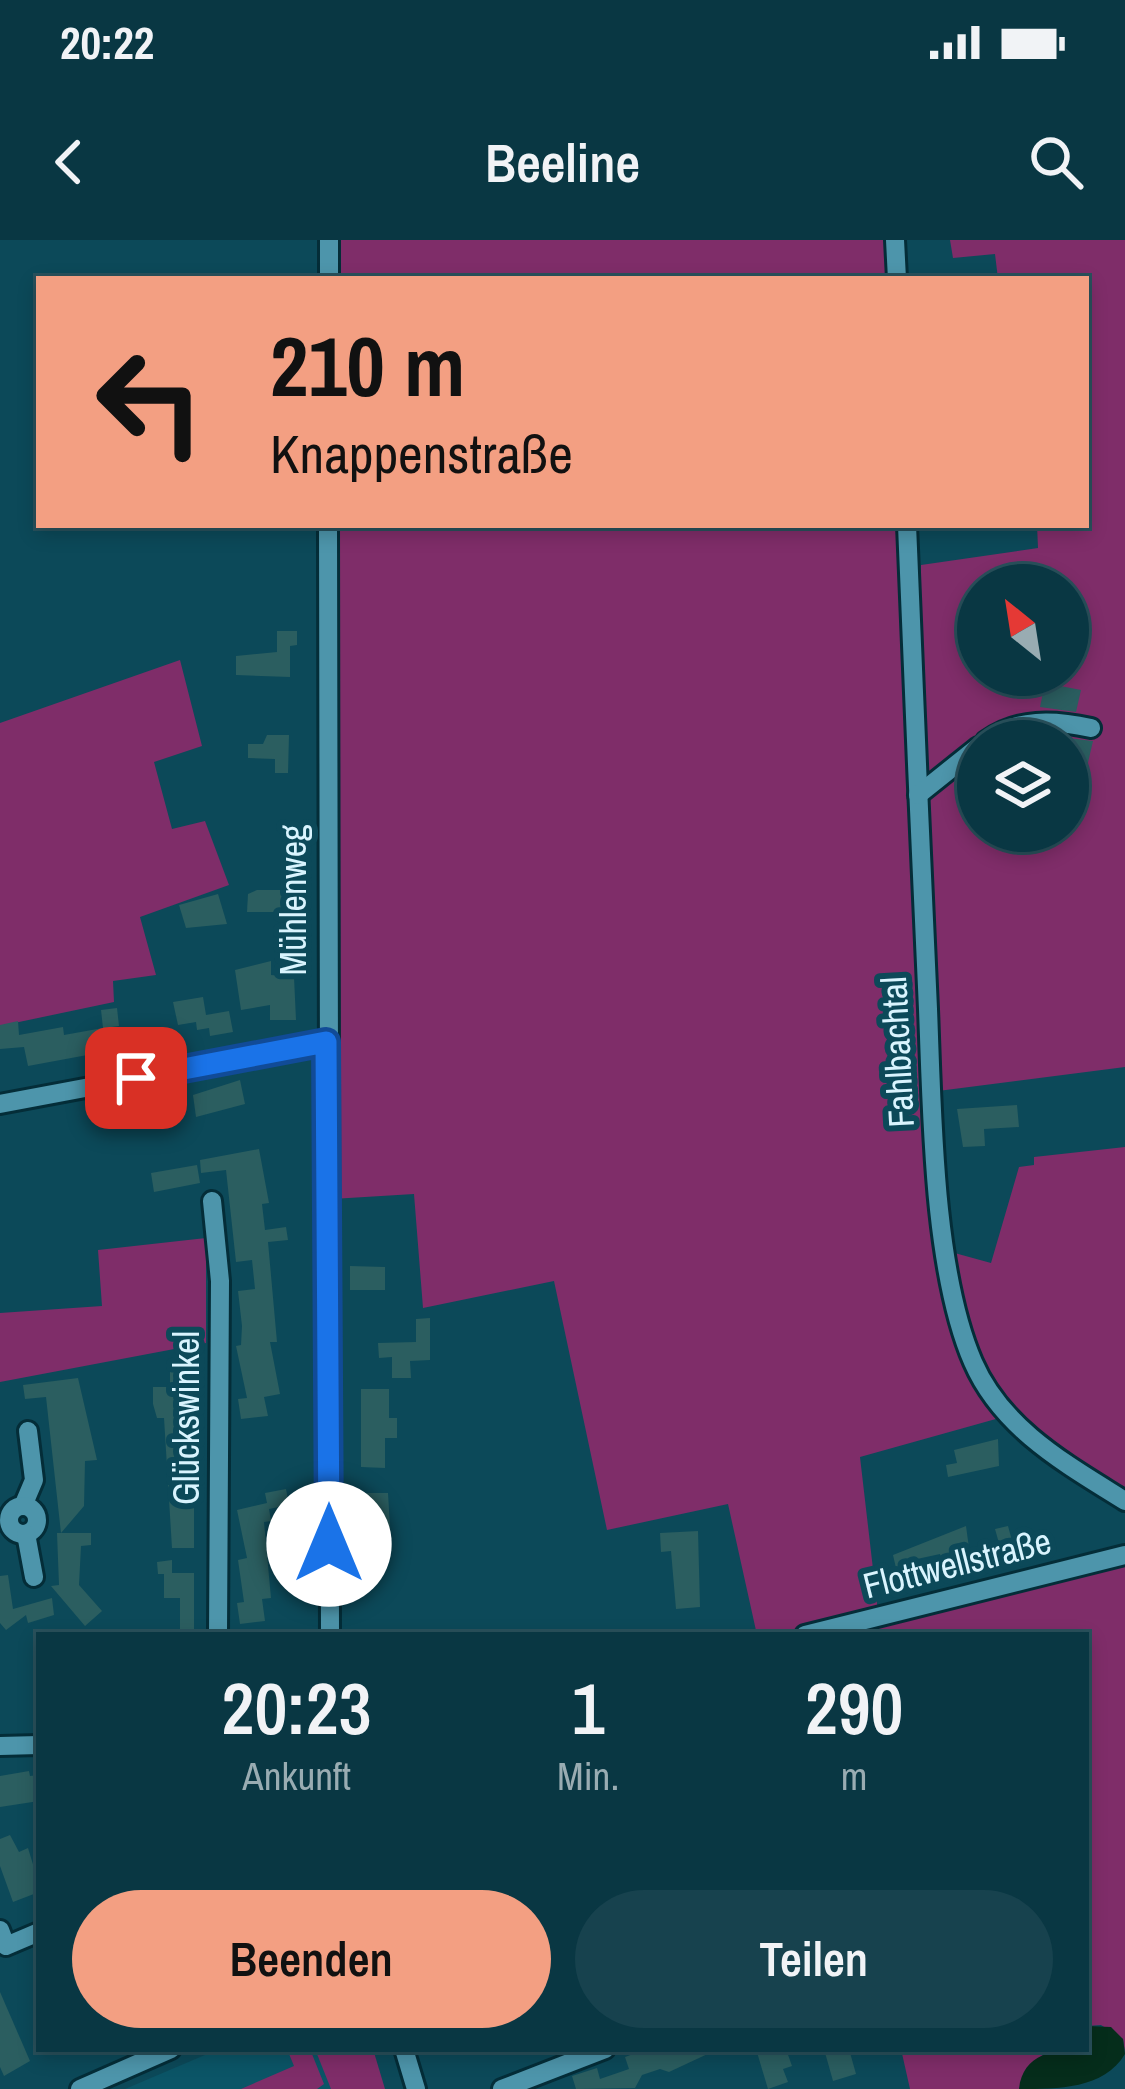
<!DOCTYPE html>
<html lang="de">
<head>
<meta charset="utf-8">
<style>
  body { margin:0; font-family:"Archivo Narrow",sans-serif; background:#17424e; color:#f1f3f6; height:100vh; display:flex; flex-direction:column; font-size:45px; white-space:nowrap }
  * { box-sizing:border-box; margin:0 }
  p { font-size:39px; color:#99acb2 }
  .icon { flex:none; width:66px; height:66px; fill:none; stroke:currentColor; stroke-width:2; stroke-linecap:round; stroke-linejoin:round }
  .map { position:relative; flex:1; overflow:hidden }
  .sheet { position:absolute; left:36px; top:1392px; width:1053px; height:420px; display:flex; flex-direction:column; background:#093743; border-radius:0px; box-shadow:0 6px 18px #0003,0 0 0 3px #29515c }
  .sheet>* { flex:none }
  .top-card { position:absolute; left:36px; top:36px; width:1053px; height:252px; border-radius:0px; box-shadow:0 6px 18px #0003,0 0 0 3px #29515c; background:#f39f82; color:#111; overflow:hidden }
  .needle { width:78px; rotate:330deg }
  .fabs { position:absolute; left:957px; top:324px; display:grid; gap:24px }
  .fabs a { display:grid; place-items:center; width:132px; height:132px; border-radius:50%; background:#093743; box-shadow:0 6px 18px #0003,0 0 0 3px #29515c; font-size:60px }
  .pin { position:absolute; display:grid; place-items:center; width:102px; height:102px; color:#fff; margin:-51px; border-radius:24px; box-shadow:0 6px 18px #0006 }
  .me { position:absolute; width:132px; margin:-66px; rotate:0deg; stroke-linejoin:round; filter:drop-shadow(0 0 9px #0008) }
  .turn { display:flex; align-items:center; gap:42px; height:252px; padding:0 36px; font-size:54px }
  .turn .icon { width:156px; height:156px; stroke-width:2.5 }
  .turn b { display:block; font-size:84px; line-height:102px }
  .eta { display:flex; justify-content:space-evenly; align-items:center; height:204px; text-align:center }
  .eta b { font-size:72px; font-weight:600; line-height:84px }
  .action { display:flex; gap:24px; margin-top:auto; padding:24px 36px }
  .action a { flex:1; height:138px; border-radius:72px; background:#f39f82; color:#111; font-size:48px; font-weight:600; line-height:138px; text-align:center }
  .action a+a { background:#17424e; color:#f1f3f6 }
  .status { display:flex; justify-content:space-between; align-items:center; height:84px; padding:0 60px; background:#093743; direction:ltr }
  .status svg { height:33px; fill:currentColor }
  header { display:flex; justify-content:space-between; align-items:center; height:156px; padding:0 36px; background:#093743; font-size:54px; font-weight:600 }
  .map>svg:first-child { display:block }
  .built { fill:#0b5567 }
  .green { fill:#7f2d69; fill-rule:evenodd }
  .water { fill:#052d1b }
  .building { fill:#2b5e60 }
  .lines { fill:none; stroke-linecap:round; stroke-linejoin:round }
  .minor-casing { stroke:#042d38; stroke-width:24 }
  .minor { stroke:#4d95ab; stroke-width:18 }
  .route-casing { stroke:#114b97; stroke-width:30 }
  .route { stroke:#1a73e8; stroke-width:21 }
  .labels { text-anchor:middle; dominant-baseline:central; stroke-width:12; stroke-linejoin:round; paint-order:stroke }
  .street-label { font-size:36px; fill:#d9f4fe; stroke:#0c4959 }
</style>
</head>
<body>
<div class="status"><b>20:22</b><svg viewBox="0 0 49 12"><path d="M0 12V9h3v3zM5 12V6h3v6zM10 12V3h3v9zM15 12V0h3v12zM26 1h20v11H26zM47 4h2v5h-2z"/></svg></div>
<header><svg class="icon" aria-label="back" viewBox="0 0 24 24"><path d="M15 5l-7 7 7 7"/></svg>Beeline<svg class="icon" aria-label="search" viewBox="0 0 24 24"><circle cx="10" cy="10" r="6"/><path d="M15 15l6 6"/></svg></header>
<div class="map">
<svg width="1125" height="1849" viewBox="0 0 1125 1849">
  <rect width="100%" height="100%" fill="#0c4959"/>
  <!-- built -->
  <polygon class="built" points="219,1809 370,1809 381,1849 125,1849"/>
  <!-- green -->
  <g class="green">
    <polygon points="334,0 885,0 886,39 334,39"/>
    <path d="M 950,0 L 1125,0 L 1125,827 L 938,851 L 918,392 L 921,325 L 1038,308 L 1037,285 L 1086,285 L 1086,39 L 998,39 L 995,14 L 953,18 ZM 978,345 L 1068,345 L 1068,435 L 978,435 ZM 978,501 L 1068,501 L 1068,591 L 978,591 Z"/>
    <polygon points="333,285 899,285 931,898 971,1125 1003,1177 860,1217 878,1372 783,1395 757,1395 728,1264 607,1290 554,1041 423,1068 414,954 332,959"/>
    <polygon points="180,420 202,506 154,522 172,589 205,581 229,645 140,677 156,735 113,741 114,762 0,786 0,483"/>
    <polygon points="1125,907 1125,1255 1015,1179 979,1125 951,1012 991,1023 1019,927 1034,925 1034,917"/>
    <polygon points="206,998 206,1103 0,1142 0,1073 102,1066 98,1010"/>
    <polygon points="1125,1322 1125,1812 1123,1799 1101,1785 1086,1786 1086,1395 837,1395"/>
    <polygon points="287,1809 310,1809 324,1844 317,1849 241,1849 294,1826"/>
    <polygon points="315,1809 373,1809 385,1849 331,1849"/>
    <polygon points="901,1809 1050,1809 1026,1829 1019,1849 910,1849"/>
  </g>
  <!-- water -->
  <path class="water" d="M 1086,1786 L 1111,1787 L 1123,1799 L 1125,1814 C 1104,1849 1058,1849 1019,1849 C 1023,1813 1055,1809 1086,1809 Z"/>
  <!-- building -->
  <g class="building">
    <polygon points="277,391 297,391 297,405 290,406 290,437 236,435 236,416 277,412"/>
    <polygon points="1045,443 1081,450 1076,472 1040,467"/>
    <polygon points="267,495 289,495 288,533 275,533 275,519 248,518 248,504 263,504"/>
    <polygon points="1068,498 1093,501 1080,557 1068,555"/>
    <polygon points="257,650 289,650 290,672 247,672 248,654"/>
    <polygon points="218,654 227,684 186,688 179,665"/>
    <polygon points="271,721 271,735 294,737 296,780 270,780 270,765 241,770 235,730"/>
    <polygon points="203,757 206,775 229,771 233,792 210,796 209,788 197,790 196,782 178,785 173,762"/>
    <polygon points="117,768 119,786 105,788 109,811 28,826 24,807 0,809 0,785 18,781 19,795 63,787 64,795 103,788 101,770"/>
    <polygon points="240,840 245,864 196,877 193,855"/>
    <polygon points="1017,865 1019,887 984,889 985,906 963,907 957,869"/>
    <polygon points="259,909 269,963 262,964 265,990 286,987 288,1000 268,1002 277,1102 270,1102 280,1154 264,1157 268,1176 241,1179 238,1159 247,1158 236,1106 241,1105 242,1086 238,1051 255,1049 252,1020 236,1022 226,930 201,933 200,920"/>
    <polygon points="197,925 200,943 154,952 151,933"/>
    <polygon points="350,1026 385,1027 385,1050 350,1050"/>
    <polygon points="430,1078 430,1120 410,1121 411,1138 392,1138 392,1117 379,1118 378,1103 416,1102 416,1079"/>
    <polygon points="170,1121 194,1121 194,1151 179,1151 178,1177 194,1177 194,1308 172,1308 164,1178 157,1178 153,1164 153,1147 170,1147"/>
    <polygon points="78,1138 97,1220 85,1221 84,1266 61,1293 46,1157 25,1159 23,1145"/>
    <polygon points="361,1149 389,1149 389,1178 397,1178 397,1198 385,1198 385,1228 361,1227"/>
    <polygon points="998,1199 999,1226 948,1237 946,1225 957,1223 954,1210"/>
    <polygon points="286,1249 289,1265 269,1269 271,1281 264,1282 271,1358 262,1359 265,1381 240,1384 237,1363 244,1362 238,1320 247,1318 237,1270 267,1263 265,1253"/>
    <polygon points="361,1253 388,1253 391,1303 374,1307 374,1334 351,1334 350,1305 360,1305"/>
    <polygon points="966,1286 972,1330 946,1337 940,1314 917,1319 920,1332 911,1334 915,1350 890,1352 885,1331 896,1328 893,1315"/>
    <polygon points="1008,1286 1011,1297 1027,1293 1033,1314 1004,1321 995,1289"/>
    <polygon points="698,1291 700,1367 676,1369 671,1311 661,1312 660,1293"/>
    <polygon points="57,1293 91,1293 91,1305 81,1306 79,1345 102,1371 85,1386 51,1346 59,1345"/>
    <polygon points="172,1320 172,1333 194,1333 194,1395 180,1395 180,1358 164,1358 164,1334 158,1334 157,1322"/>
    <polygon points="8,1335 13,1369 52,1358 54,1375 28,1383 26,1375 6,1390 0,1383 0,1336"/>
    <polygon points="29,1531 30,1536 39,1535 39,1561 0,1567 0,1536"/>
    <polygon points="10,1595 19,1612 28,1608 39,1644 39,1652 13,1662 0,1626 0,1599"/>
    <polygon points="0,1752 30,1821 4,1836 0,1827"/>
    <polygon points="647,1809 714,1811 669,1832 660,1829 642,1835 635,1848 576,1849 572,1836 597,1828 600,1839 629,1829 625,1817"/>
    <polygon points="756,1809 786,1809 792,1826 783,1829 788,1842 768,1849"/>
    <polygon points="824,1809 849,1809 856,1834 833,1841"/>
  </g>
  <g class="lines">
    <!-- minor casing -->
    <g class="minor-casing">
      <g id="minor">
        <polyline points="329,0 329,39"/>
        <polyline points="895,0 897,39"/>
        <polyline points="328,285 330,1395"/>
        <path d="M 907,285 C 914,446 920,608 928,769 C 932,870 933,1030 973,1122 C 1002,1189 1066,1224 1125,1261"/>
        <path d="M 986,501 C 1017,478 1054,480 1091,488"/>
        <polyline points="918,555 978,507"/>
        <polyline points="0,864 325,803"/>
        <polyline points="212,961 220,1041 218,1395"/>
        <polyline points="23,1266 34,1240 28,1191"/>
        <circle cx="23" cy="1280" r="14"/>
        <polyline points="26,1294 34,1337"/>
        <polyline points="805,1395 1125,1315"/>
        <polyline points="0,1506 39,1505"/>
        <polyline points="0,1690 6,1706 39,1692"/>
        <polyline points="404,1809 416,1849"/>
        <polyline points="80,1849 171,1809"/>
        <polyline points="502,1849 605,1809"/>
      </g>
    </g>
    <!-- minor -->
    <use href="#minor" class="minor"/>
  </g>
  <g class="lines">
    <!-- route casing -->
    <g class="route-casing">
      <polyline id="route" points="136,838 326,802 329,1304"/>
    </g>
    <!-- route -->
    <use href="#route" class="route"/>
  </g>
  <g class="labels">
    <!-- street labels -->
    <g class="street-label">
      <text transform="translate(293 660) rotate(-90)">Mühlenweg</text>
      <text transform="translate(897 812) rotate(-93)">Fahlbachtal</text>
      <text transform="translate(186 1178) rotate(-90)">Glückswinkel</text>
      <text transform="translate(957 1323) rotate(-14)">Flottwellstraße</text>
    </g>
  </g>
</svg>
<div class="fabs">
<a><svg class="needle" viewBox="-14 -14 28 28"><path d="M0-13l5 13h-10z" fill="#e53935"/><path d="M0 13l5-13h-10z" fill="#99acb2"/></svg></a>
<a><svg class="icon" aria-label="layers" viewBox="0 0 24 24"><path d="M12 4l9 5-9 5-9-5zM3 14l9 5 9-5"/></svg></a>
</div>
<div class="pin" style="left:136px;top:838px;background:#d93025"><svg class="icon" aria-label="arrive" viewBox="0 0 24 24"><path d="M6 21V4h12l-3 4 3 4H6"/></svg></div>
<svg class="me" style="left:329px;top:1304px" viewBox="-20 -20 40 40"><circle r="19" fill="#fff"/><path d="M0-13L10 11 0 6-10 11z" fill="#1a73e8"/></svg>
<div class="top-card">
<div class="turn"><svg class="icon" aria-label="left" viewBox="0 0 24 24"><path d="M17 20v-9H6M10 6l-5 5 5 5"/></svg><div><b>210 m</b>Knappenstraße</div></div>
</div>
<section class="sheet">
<div class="eta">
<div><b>20:23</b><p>Ankunft</p></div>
<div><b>1</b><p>Min.</p></div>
<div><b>290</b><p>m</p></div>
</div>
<div class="action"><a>Beenden</a><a>Teilen</a></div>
</section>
</div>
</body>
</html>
